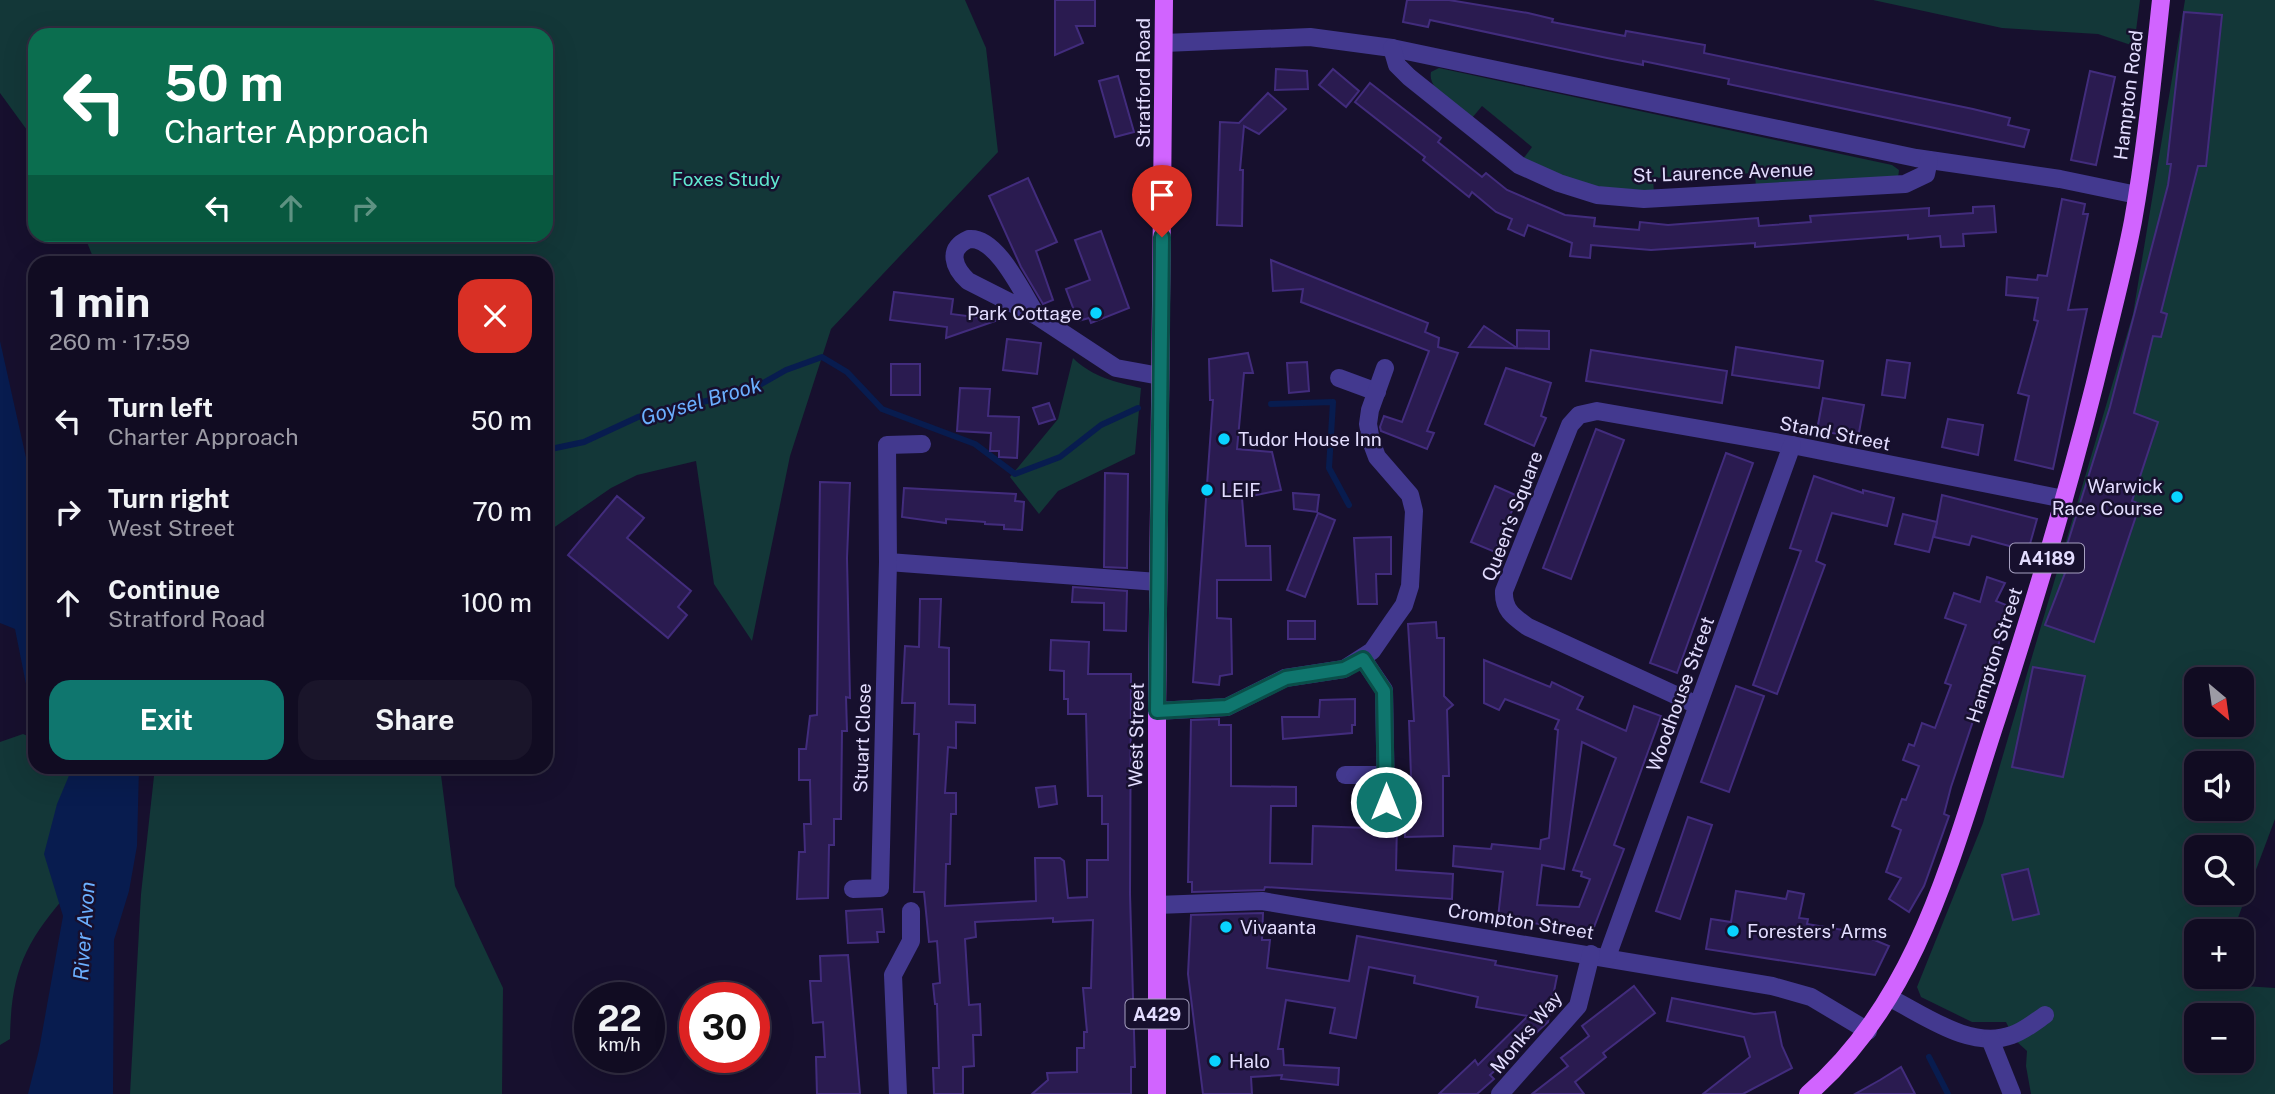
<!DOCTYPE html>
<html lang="en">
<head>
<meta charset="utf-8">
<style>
  body { margin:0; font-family:"Public Sans",sans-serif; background:#1a152a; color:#f1f3f6; height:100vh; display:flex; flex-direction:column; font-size:26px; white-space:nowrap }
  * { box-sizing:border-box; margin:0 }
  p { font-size:23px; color:#9c9ba5 }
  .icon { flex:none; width:38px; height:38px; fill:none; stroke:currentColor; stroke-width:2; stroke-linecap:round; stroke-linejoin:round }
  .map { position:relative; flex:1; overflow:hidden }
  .drawer { position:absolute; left:28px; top:256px; width:525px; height:518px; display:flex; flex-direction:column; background:#110c22; border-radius:21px; box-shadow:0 7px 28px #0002,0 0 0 2px #302c40 }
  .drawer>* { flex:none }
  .top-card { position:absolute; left:28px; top:28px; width:525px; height:214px; border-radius:21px; box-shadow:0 7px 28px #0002,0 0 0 2px #302c40; background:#0b6e4f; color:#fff; overflow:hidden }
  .needle { width:46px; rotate:151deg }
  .fabs { position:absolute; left:2184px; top:667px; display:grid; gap:14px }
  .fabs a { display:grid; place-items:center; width:70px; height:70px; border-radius:14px; background:#110c22; box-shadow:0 7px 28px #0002,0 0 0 2px #302c40; font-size:35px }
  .speed { position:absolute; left:574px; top:982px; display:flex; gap:14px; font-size:35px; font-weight:700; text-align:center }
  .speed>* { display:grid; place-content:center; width:91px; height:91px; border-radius:50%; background:#110c22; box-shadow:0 7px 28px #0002,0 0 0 2px #302c40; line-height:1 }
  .speed small { font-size:18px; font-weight:400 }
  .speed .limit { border:10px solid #d22; background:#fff; color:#111 }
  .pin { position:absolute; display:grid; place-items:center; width:60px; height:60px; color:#fff; margin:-72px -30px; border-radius:50% 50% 50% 0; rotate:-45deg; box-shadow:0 0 7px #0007 }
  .pin .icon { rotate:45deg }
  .me { position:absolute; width:77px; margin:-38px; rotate:0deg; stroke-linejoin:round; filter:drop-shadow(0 0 5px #0008) }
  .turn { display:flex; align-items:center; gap:24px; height:147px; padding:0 21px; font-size:32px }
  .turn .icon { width:91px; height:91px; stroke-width:2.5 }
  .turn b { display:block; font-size:49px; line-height:60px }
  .lanes { display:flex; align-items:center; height:66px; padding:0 21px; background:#0003; justify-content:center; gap:35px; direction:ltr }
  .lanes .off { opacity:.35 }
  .round { display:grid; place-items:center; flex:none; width:74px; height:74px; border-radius:21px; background:#1a152a }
  .summary { display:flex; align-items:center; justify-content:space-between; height:119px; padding:0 21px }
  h1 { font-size:42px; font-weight:700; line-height:52px }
  .cta { display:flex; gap:14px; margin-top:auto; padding:14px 21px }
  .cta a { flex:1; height:80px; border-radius:21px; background:#0f766e; color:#fff; font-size:28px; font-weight:700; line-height:80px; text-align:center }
  .cta a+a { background:#1a152a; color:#f1f3f6 }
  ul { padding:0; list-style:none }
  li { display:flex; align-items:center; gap:21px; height:91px; padding:0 21px }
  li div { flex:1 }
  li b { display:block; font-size:26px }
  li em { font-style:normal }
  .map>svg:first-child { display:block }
  .green { fill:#133738; fill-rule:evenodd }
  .water { fill:#081c4f }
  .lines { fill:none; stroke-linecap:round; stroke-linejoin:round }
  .stream { stroke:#081c4f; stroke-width:6 }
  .building { fill:#2a1b50; stroke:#422c7d; stroke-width:2; fill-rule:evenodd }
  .street { stroke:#43398f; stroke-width:18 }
  .primary { stroke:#d164ff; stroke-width:18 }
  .route-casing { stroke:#0a4d48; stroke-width:18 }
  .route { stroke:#0f766e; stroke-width:12 }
  .poi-dot { fill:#09d3ff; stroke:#17102e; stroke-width:2.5 }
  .labels { text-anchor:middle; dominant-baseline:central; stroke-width:5; stroke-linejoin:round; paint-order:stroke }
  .shield { fill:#17102e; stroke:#a6a0c0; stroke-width:2 }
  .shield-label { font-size:18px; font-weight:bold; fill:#e3ddff }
  .street-label { font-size:19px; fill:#e3ddff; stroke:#17102e }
  .park-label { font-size:19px; fill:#60e8d0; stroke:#17102e }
  .poi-label { font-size:19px; fill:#e3ddff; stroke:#17102e; text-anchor:start }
  .water-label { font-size:21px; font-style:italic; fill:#6bafff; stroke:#17102e }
</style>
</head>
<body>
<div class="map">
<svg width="2275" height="1094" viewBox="0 0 2275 1094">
  <rect width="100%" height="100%" fill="#17102e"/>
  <!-- green -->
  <g class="green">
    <polygon points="0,0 965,0 986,48 998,152 831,329 790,456 752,641 714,584 696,461 637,475 611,488 546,533 546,262 95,262 84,235 546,234 546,35 35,35 35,141 0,93"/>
    <polygon points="1873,0 2140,0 2134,46 2098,34 2002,28"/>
    <path d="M 2185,0 L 2275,0 L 2275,819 L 2233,931 L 2196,931 L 2196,976 L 2216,977 L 2213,984 L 2275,988 L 2275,1094 L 2031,1094 L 2026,1066 L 2027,1051 L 2015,1040 L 2006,1022 L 1972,1022 L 1921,997 L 1917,987 L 1983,823 L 2133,314 ZM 2196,679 L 2242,679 L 2242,724 L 2196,724 ZM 2196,763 L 2242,763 L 2242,808 L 2196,808 ZM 2196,847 L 2242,847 L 2242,892 L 2196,892 ZM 2196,1015 L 2242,1015 L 2242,1060 L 2196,1060 Z"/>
    <path d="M 1439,68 L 1892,165 L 1899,170 L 1898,178 L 1756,189 L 1755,173 L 1653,178 L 1654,194 L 1598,190 L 1523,159 L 1532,147 L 1482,106 L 1472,118 C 1459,107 1427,91 1431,72 Z"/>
    <path d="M 1073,358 C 1092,377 1116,382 1141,388 L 1135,454 L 1058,491 L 1039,514 L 1010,477 L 1058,419 Z"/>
    <path d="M 23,734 L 35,739 L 35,766 L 73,767 L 70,891 C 25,942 11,971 10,1039 L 0,1045 L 0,742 Z"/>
    <polygon points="155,767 440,767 455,886 503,988 502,1094 130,1094 141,894"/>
  </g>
  <!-- water -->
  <g class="water">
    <polygon points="0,341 35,498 35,681 26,684 15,629 0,623"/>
    <polygon points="73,766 139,767 137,846 129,891 114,940 113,1094 28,1094 39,1050 63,916 44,854 57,804"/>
  </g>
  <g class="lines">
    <!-- stream -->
    <g class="stream">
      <polyline points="1271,404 1333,402 1329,468 1349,505"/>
      <polyline points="546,450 584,442 638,417 749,391 786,370 822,357 847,372 882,409 975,444 1015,474 1060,457 1101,425 1138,408"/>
      <polyline points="1929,1057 1948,1094"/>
    </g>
  </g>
  <!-- building -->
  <g class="building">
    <polygon points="1055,0 1095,0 1095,26 1076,26 1083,43 1055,55"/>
    <polygon points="1407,0 1449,0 1528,13 1553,19 1552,22 1625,36 1626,31 1705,45 1704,53 1973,109 2010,118 2008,125 2029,130 2024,147 1728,84 1729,79 1643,61 1643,65 1607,58 1430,20 1428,27 1403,22"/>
    <polygon points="2184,12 2222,15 2206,166 2198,166 2161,312 2167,314 2161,337 2153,336 2134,413 2158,422 2132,501 2140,504 2094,642 2045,625 2065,573 2059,571 2110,407 2168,185 2171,164 2167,164"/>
    <polygon points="1276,69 1307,71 1308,89 1275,90"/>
    <polygon points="1333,69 1359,91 1346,107 1319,85"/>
    <polygon points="2090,71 2115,77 2096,165 2071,160"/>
    <polygon points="1118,76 1134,132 1115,137 1099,81"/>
    <polygon points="1370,83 1441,138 1438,142 1482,177 1486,173 1507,190 1565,215 1595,218 1594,226 1639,230 1640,222 1668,225 1758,218 1759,226 1811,222 1810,216 1929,208 1929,216 1973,213 1973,207 1994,206 1996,232 1963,234 1964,246 1941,247 1940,236 1908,239 1908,235 1755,247 1755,243 1651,250 1591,245 1590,258 1570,256 1572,243 1528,225 1524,236 1508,229 1512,219 1496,212 1472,192 1469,197 1423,160 1425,157 1355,102"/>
    <polygon points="1268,93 1286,109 1259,134 1244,126 1240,170 1243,170 1242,226 1217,225 1220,122 1239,123"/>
    <polygon points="1028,178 1057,242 1036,251 1053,300 1043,304 1021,267 989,196"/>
    <polygon points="2062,199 2085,204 2083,214 2088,214 2068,310 2087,309 2053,469 2015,460 2029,396 2018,393 2038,321 2034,320 2038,298 2006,295 2007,277 2037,280 2038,275 2047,276"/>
    <polygon points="1101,231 1129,308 1091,323 1089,318 1078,321 1066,289 1090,280 1075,240"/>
    <polygon points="1271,260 1428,323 1425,332 1439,338 1438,347 1458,353 1427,431 1434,433 1427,449 1381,431 1380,427 1384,416 1402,422 1429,351 1301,302 1303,289 1273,291"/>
    <polygon points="894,292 953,299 951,314 998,320 946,338 947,327 890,320"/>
    <polygon points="1484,326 1517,348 1517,330 1549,331 1549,349 1469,347"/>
    <polygon points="1007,339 1041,343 1037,374 1003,370"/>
    <polygon points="1736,347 1823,361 1819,388 1732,375"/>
    <polygon points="1591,350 1727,371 1722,403 1586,381"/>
    <polygon points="1248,353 1253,373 1244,373 1237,449 1272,452 1281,490 1242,498 1246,546 1270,546 1271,580 1217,580 1217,618 1231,619 1232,674 1220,676 1219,685 1193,682 1213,400 1210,400 1209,359"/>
    <polygon points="1887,360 1910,363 1905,398 1882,395"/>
    <polygon points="1307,362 1309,391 1289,393 1287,363"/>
    <rect x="891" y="364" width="29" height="31"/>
    <polygon points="1506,368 1551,383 1541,416 1546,418 1534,446 1485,424"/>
    <polygon points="960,388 990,389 988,416 1019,417 1017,458 999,457 999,451 990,451 991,433 957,431"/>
    <polygon points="1823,398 1864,405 1858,438 1817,430"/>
    <polygon points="1049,403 1055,419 1039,424 1033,408"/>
    <polygon points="1948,419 1983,425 1978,455 1942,447"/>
    <polygon points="1596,429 1624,440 1571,579 1543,568"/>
    <polygon points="1726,453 1753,463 1677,673 1650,663"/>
    <polygon points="1105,473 1128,474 1127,568 1104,567"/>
    <polygon points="1814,476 1863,493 1863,490 1894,498 1887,526 1832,513 1816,561 1825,565 1777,694 1753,685 1801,551 1790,548"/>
    <polygon points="820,482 850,483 847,558 850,698 846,697 847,731 842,731 841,819 834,819 834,845 829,845 828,898 797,899 799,852 805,852 804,824 811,824 810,780 799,780 799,749 806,749 810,716 817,715"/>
    <polygon points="1495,486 1518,496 1495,552 1471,542"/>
    <polygon points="904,488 1016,494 1015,501 1024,502 1022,530 1004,529 1004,525 985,524 985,522 946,519 946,523 902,517"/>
    <polygon points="1293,493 1319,495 1317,512 1294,509"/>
    <polygon points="1942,495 2037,519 2028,551 1972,536 1969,545 1934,537"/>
    <polygon points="617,496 644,518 627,538 691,591 678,607 687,615 668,638 568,555"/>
    <polygon points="1318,513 1335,520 1305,597 1287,590"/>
    <polygon points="1903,514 1937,522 1929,552 1895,544"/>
    <polygon points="1391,537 1391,574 1376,574 1377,604 1358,604 1354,538"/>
    <polygon points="1987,577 2005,583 1996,601 2011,607 1951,787 1944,814 1949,816 1924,886 1909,912 1889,899 1901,878 1886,872 1901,830 1892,826 1902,799 1906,800 1919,766 1903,760 1909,744 1914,746 1922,723 1935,728 1951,685 1945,683 1966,625 1945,618 1954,593 1980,602"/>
    <polygon points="1073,587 1127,591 1126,631 1104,630 1104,603 1072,602"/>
    <polygon points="920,599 941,599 939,647 949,648 949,704 975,705 975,723 956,722 956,748 948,747 945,793 956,793 956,814 951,814 950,864 946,864 945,906 1036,901 1035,858 1060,858 1064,861 1068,898 1087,897 1087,860 1108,860 1108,824 1102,824 1102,796 1088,796 1086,714 1068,714 1068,699 1064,699 1064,671 1050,670 1051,640 1089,642 1088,674 1131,674 1130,894 1135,1067 1131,1067 1131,1094 1032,1094 1048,1080 1047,1073 1077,1072 1077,1048 1084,1048 1084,1032 1087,1032 1083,988 1091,988 1093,920 1053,922 1053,918 975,922 976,937 965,939 969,1005 980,1004 981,1035 973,1035 974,1066 963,1067 963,1094 934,1094 933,1068 939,1068 937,1004 935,1004 933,984 940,983 937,941 929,942 924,892 914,892 919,734 914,734 915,703 902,703 905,646 919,647"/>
    <rect x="1288" y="621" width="27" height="18"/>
    <polygon points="1436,622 1437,638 1444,638 1444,696 1453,705 1447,710 1449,776 1443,776 1443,836 1405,837 1404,776 1411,776 1409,721 1414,721 1408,624"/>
    <path d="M 1484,660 L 1550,687 L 1552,682 L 1583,697 L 1577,709 L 1626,731 L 1634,706 L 1661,716 L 1614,845 L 1624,849 L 1594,927 L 1587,931 L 1498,918 L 1503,872 L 1453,866 L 1454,846 L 1491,849 L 1492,844 L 1540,849 L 1541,840 L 1549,838 L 1558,730 L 1555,729 L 1559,720 L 1505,699 L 1499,710 L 1484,703 ZM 1582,742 L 1616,758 L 1573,870 L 1582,872 L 1581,876 L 1590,879 L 1579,907 L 1537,905 L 1542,865 L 1564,869 Z"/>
    <polygon points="2033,667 2085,676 2063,777 2012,767"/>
    <polygon points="1736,686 1764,696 1729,792 1701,782"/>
    <polygon points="1355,699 1355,725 1352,725 1352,733 1283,739 1282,717 1319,717 1320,700"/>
    <polygon points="1219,719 1219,725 1231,725 1231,786 1296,787 1296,806 1271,806 1270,863 1312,864 1313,826 1369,828 1369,822 1397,823 1396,870 1453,874 1452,899 1265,887 1264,890 1192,892 1192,882 1188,882 1191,720"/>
    <polygon points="1055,786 1057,804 1039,807 1036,788"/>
    <polygon points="1688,817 1712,825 1680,919 1656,911"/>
    <polygon points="2028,869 2039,914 2013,920 2002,875"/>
    <polygon points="1736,891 1786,899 1788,891 1804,894 1799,918 1808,919 1807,924 1855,932 1889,946 1875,975 1706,949 1711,919 1731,922"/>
    <polygon points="882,909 884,932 877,932 878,942 848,943 846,911"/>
    <polygon points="1263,913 1262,940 1270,940 1267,968 1349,981 1357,936 1496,961 1495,965 1557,976 1548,1022 1490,1075 1494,1079 1477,1094 1439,1094 1475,1060 1478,1065 1528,1016 1476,1007 1478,997 1414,983 1415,976 1369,967 1356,1038 1330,1033 1335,1008 1286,1000 1278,1049 1283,1049 1284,1065 1339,1068 1338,1085 1281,1079 1282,1075 1251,1077 1252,1094 1203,1094 1188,974 1191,915"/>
    <polygon points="848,955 860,1094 817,1094 816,1057 825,1057 823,1022 813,1023 810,981 821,981 820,956"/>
    <polygon points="1634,986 1655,1013 1603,1053 1606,1057 1575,1082 1584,1094 1532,1094 1568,1066 1561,1058 1589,1036 1582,1026"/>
    <polygon points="1672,998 1754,1014 1775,1012 1782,1046 1792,1068 1743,1094 1703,1094 1750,1057 1744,1037 1667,1021"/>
    <polygon points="1901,1067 1915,1094 1855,1094 1880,1080"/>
  </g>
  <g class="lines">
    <!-- street -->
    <g class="street">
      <polyline points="1164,43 1310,37 1392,48 1916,158 2060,179 2137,195"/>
      <polyline points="1392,48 1397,65 1409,77 1519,165 1559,183 1597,195 1644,199 1905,184 1926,174 1929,160"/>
      <path d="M 969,239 C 997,236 1023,294 1037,316 L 968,281 C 954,268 946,249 969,239 Z"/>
      <polyline points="1037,316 1116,368 1160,376"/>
      <polyline points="1339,378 1377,392"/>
      <polyline points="888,562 1158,582"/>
      <polyline points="1363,659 1384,690 1386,802"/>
      <path d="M 1697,705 L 1528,627 C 1514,617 1503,610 1504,591 L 1570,425 L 1579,415 L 1597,411 L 1792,445 L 2064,499"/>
      <polyline points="1157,711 1227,707 1285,678 1344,669 1372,651 1392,622 1404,605 1410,586 1414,511 1410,495 1377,457 1371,441 1368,424 1370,410 1385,368"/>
      <polyline points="1345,775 1385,775"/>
      <polyline points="853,889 880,888 888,562 887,445 922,444"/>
      <polyline points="1157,905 1262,901 1772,986 1811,997 1868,1031"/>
      <polyline points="1607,957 1792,445"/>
      <path d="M 1890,998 C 1926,1016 1971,1050 2012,1035 C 2024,1031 2035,1022 2045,1015"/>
      <polyline points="1990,1039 2012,1094"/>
      <polyline points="898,1094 893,975 911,941 911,911"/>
      <polyline points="1500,1094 1578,1006 1591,954"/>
    </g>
    <!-- primary -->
    <g class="primary">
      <polyline points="1157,1094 1157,711 1164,0"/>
      <path d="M 1808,1094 C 1919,999 1953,851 1997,718 C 2037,595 2074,472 2104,346 C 2114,305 2125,263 2133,221 C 2146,148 2153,74 2161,0"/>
    </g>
  </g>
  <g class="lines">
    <!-- route casing -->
    <g class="route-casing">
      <polyline id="route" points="1162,237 1157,711 1227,707 1286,678 1344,669 1363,659 1384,691 1386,802"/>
    </g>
    <!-- route -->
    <use href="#route" class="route"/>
  </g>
  <!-- markers -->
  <g class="poi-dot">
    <circle cx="1096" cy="313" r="7"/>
    <circle cx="1224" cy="439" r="7"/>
    <circle cx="1207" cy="490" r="7"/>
    <circle cx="2177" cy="497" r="7"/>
    <circle cx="1226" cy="927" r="7"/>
    <circle cx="1733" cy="931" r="7"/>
    <circle cx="1215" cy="1061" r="7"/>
  </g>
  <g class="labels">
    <!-- shield labels -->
    <g class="shield">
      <rect x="2010" y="543.5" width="74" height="29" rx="5"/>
      <rect x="1125.5" y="999.5" width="63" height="29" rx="5"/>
    </g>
    <g class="shield-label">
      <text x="2047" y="558">A4189</text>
      <text x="1157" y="1014">A429</text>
    </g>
    <!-- street labels -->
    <g class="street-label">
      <text transform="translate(1143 83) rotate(-90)">Stratford Road</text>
      <text transform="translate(2128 95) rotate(-83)">Hampton Road</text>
      <text transform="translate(1723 172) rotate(-2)">St. Laurence Avenue</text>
      <text transform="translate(1835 433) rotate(11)">Stand Street</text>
      <text transform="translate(1512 516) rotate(-69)">Queen's Square</text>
      <text transform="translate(1994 655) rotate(-72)">Hampton Street</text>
      <text transform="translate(1680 694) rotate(-70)">Woodhouse Street</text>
      <text transform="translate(1136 735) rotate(-89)">West Street</text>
      <text transform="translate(862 738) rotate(-88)">Stuart Close</text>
      <text transform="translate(1521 921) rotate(9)">Crompton Street</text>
      <text transform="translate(1526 1032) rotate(-50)">Monks Way</text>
    </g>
    <!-- park labels -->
    <g class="park-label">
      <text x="726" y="179">Foxes Study</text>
    </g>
    <!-- poi labels -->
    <g class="poi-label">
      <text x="1082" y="313" text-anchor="end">Park Cottage</text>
      <text x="1238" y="439">Tudor House Inn</text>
      <text x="2163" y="486" text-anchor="end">Warwick<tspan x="2163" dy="22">Race Course</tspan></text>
      <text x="1221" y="490">LEIF</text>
      <text x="1240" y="927">Vivaanta</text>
      <text x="1747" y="931">Foresters' Arms</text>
      <text x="1229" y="1061">Halo</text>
    </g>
    <!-- water labels -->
    <g class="water-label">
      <text transform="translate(701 401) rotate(-16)">Goysel Brook</text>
      <text transform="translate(84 931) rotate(-86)">River Avon</text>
    </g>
  </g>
</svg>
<div class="fabs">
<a><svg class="needle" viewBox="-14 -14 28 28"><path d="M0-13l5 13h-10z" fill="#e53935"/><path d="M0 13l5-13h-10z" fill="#9c9ba5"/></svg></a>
<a><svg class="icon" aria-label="sound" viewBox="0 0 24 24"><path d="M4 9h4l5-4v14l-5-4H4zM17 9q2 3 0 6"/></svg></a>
<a><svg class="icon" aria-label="search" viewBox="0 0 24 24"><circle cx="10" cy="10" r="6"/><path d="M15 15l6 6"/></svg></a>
<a>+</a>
<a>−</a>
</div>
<div class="speed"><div>22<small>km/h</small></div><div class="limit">30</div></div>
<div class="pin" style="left:1162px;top:237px;background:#d93025"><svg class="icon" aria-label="arrive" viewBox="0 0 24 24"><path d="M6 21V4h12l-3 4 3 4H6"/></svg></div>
<svg class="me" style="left:1386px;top:802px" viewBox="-20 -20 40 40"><circle r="17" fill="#0f766e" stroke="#fff" stroke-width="3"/><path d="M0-11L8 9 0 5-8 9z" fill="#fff"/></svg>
<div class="top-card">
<div class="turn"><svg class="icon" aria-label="left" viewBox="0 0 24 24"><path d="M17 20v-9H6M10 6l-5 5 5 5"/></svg><div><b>50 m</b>Charter Approach</div></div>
<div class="lanes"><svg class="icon" aria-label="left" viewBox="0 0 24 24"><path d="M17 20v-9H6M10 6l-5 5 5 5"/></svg><svg class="icon off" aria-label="ahead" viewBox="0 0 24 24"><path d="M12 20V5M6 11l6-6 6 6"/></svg><svg class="icon off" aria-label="right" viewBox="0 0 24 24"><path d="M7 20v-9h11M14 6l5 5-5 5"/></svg></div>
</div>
<section class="drawer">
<div class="summary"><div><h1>1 min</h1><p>260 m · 17:59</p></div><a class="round" style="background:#d93025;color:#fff"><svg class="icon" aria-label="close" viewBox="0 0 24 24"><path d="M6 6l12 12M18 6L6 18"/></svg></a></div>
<ul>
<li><svg class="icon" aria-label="left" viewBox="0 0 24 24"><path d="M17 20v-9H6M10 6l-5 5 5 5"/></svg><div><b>Turn left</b><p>Charter Approach</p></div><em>50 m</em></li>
<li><svg class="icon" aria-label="right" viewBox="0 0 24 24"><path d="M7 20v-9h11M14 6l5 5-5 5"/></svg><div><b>Turn right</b><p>West Street</p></div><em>70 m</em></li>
<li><svg class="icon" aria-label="ahead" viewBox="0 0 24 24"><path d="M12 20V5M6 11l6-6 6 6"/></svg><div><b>Continue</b><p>Stratford Road</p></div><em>100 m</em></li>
</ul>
<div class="cta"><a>Exit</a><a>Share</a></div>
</section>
</div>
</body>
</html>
